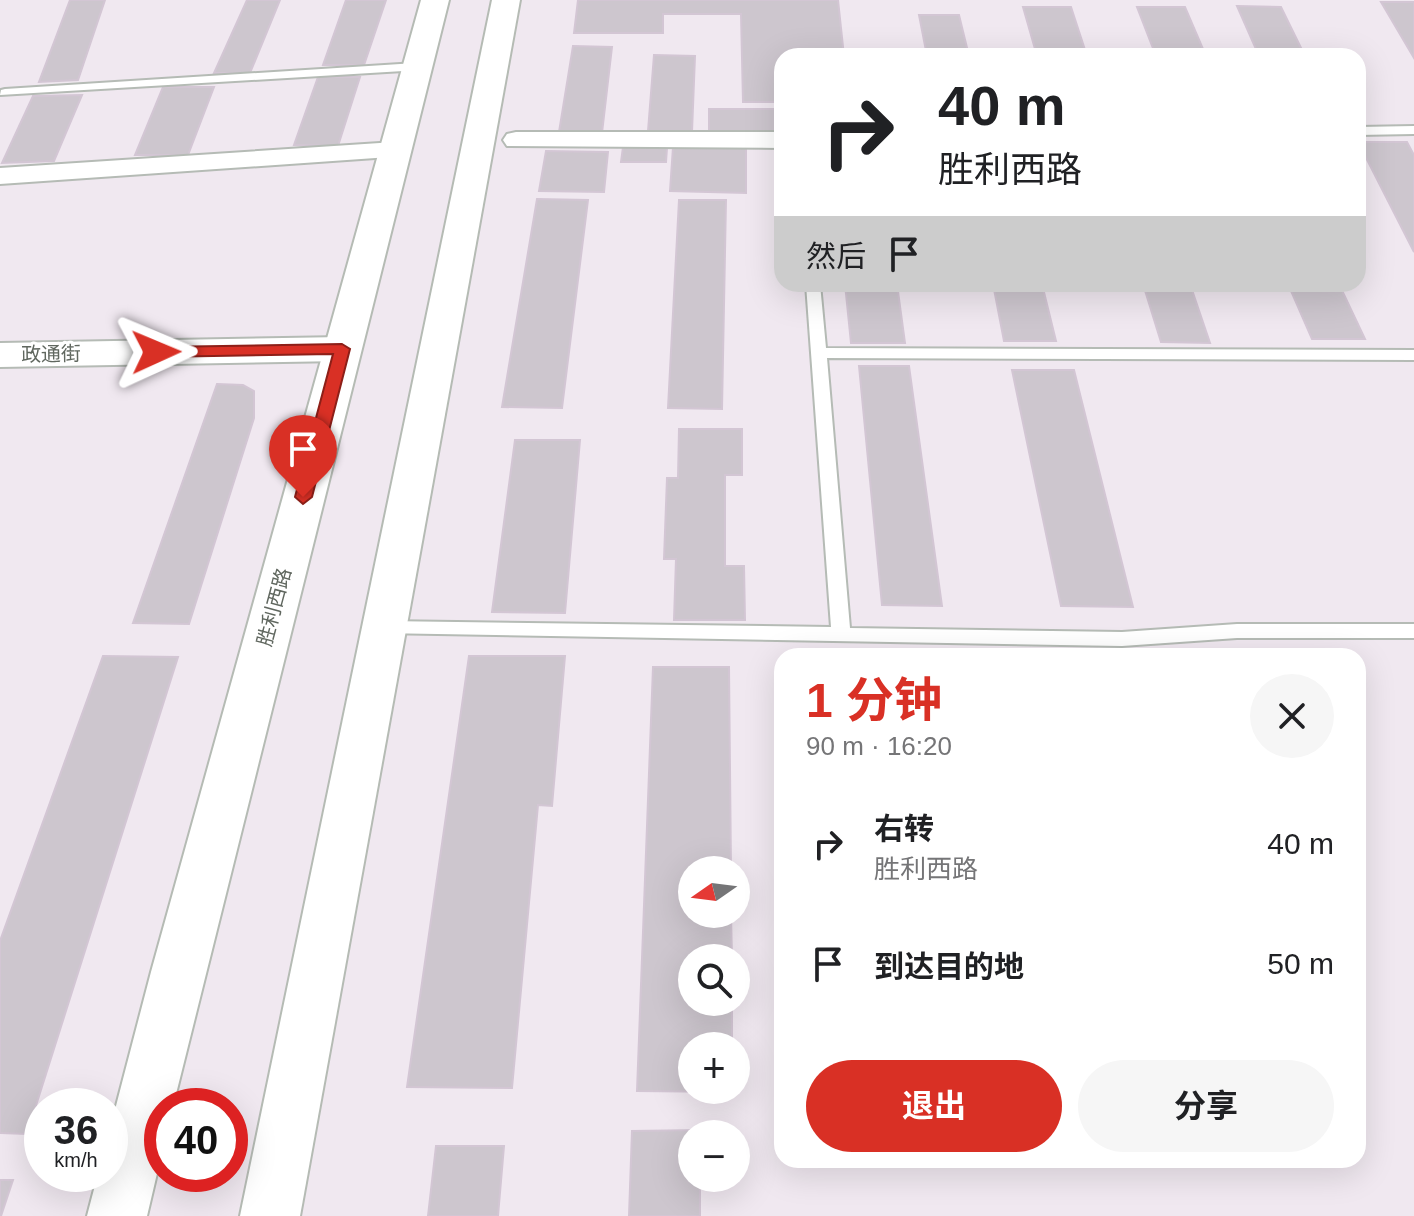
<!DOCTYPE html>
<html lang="zh">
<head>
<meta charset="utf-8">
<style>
  body { margin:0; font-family:Arial,"Noto Sans SC",sans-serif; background:#f6f6f6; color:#202124; height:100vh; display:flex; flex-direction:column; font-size:30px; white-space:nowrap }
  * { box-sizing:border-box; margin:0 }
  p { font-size:26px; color:#757577 }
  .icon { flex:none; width:44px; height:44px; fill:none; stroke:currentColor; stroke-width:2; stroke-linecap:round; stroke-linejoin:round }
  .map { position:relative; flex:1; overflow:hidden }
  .side { position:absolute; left:774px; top:648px; width:592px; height:520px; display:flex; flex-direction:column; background:#fff; border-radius:24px; box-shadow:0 8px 32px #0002 }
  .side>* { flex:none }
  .hud { position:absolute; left:774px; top:48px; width:592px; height:244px; border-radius:24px; box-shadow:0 8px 32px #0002; background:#fff; color:#202124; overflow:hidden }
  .needle { width:52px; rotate:256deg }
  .tools { position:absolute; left:678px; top:856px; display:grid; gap:16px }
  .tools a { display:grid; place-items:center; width:72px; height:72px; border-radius:50%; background:#fff; box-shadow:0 8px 32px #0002; font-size:40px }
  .speed { position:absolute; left:24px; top:1088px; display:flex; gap:16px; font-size:40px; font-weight:700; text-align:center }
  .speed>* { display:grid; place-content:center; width:104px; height:104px; border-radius:50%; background:#fff; box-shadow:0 8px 32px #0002; line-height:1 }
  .speed small { font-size:20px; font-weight:400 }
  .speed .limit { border:12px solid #d22; background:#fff; color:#111 }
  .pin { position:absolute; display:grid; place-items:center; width:68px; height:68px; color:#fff; margin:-82px -34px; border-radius:50% 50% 50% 0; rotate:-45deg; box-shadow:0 0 8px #0007 }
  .pin .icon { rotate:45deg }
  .me { position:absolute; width:88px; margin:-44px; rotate:89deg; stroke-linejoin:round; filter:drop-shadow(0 0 6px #0008) }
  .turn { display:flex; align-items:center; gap:28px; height:168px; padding:0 32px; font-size:36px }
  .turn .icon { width:104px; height:104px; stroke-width:2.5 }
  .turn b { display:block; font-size:56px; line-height:68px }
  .then { display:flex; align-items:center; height:76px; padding:0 32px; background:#0003; gap:16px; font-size:30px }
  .round { display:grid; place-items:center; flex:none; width:84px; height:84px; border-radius:42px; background:#f6f6f6 }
  .headline { display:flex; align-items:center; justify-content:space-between; height:136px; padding:0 32px }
  h1 { font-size:48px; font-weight:700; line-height:60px; color:#d93025 }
  .primary-button { display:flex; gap:16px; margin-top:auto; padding:16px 32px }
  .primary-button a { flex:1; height:92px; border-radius:48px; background:#d93025; color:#fff; font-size:32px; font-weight:700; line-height:92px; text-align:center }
  .primary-button a+a { background:#f6f6f6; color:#202124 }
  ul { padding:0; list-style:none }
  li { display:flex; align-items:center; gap:24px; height:120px; padding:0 32px }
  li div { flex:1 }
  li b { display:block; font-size:30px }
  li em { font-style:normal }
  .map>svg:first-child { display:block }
  .building { fill:#cdc6ce; stroke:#d3c6d4; stroke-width:2 }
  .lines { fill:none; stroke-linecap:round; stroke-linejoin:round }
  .service-casing { stroke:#b5bbb5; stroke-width:4 }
  .minor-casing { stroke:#b5bbb5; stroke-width:4 }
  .tertiary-casing { stroke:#b5bbb5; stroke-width:4 }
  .secondary-casing { stroke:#b5bbb4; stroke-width:4 }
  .service { fill:#fff; fill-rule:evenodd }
  .minor { fill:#fff; fill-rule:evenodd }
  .tertiary { fill:#fff; fill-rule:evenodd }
  .secondary { fill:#fff; fill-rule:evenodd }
  .route { fill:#d93025; stroke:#8d1f18; stroke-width:2 }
  .labels { text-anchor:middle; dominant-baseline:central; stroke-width:6; stroke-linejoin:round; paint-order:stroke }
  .street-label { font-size:20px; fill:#60675f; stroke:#fff }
</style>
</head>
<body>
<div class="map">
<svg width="1414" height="1216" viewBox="0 0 1414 1216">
  <rect width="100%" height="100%" fill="#f0e8f0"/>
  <!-- building -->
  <g class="building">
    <polygon points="70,0 105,0 78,80 39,82"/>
    <polygon points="247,0 280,0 250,73 214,73"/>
    <polygon points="346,0 386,0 364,65 323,65"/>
    <polygon points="578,0 838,0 844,56 782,56 782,102 743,102 741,14 663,14 663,33 574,33"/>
    <polygon points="1381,2 1414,2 1414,58"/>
    <polygon points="1237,6 1281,7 1305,56 1259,56"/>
    <polygon points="1023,7 1071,7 1087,56 1037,56"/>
    <polygon points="1137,7 1185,7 1206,56 1156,56"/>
    <polygon points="919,15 959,15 969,56 927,56"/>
    <polygon points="573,46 612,47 602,133 559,132"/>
    <polygon points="654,55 695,56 692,132 648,131"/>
    <polygon points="318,77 360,77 338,146 294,145"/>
    <polygon points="163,87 214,87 188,155 135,155"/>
    <polygon points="82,95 54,161 2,163 33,96"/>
    <rect x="709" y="109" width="73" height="29"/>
    <polygon points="1358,142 1407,142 1414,155 1414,252"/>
    <polygon points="623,147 667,148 666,162 621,162"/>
    <polygon points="673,147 746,148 746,193 670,191"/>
    <polygon points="546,151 608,152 604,192 539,191"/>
    <polygon points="537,199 588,200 562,408 502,407"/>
    <polygon points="679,200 726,200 722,409 668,408"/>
    <polygon points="845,284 897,284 905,343 851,343"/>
    <polygon points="993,284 1042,284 1056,341 1004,341"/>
    <polygon points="1143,284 1190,284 1210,343 1161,342"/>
    <polygon points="1288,284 1339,284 1365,339 1312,339"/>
    <polygon points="859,366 909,366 942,606 882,605"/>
    <polygon points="1012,370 1074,370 1133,607 1061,606"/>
    <polygon points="217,384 243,385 254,391 254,418 189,624 133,623"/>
    <polygon points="679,429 742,429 742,475 725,475 725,566 744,566 745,620 674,620 676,559 664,559 667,478 678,478"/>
    <polygon points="515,440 580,440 565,613 492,612"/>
    <polygon points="103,656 178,657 27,1134 0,1133 0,941"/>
    <polygon points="469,656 565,656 552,806 538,805 512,1088 407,1087"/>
    <polygon points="653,667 729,667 731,870 692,870 692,914 731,914 732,958 692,958 692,1002 732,1002 732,1046 692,1046 692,1090 733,1092 637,1091"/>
    <polygon points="700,1130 700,1134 692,1134 692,1178 700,1178 700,1216 629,1216 632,1131"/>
    <polygon points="436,1146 504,1146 498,1216 428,1216"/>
    <polygon points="0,1180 13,1180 1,1216 0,1216"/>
  </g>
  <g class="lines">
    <!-- service casing -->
    <g class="service-casing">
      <g id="service">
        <polygon points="416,63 422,67 420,70 0,95 1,90 5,89"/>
        <polygon points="1414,126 1414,134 1358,135 1358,127"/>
        <polygon points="806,284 820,284 826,348 1414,350 1414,360 827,358 850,628 1122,632 1237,624 1414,624 1414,638 1237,638 1122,646 379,633 376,628 379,623 385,621 831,627"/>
      </g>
    </g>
    <!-- minor casing -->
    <g class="minor-casing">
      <g id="minor">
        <polygon points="516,132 782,132 782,148 507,146 503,140 507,134"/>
        <polygon points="395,142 404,144 408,150 404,156 0,184 0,168"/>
      </g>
    </g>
    <!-- tertiary casing -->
    <g class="tertiary-casing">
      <polygon id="tertiary" points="342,337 355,340 361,349 355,358 342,361 0,367 0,343"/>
    </g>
    <!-- secondary casing -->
    <g class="secondary-casing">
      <g id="secondary">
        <polygon points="421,0 449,0 173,1106 162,1106 162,1152 147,1216 87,1216 98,1174 110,1174 110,1129 151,972"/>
        <polygon points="492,0 520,0 300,1216 240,1216"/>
      </g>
    </g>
    <!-- service -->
    <use href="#service" class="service"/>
    <!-- minor -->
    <use href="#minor" class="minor"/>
    <!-- tertiary -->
    <use href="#tertiary" class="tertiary"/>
    <!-- secondary -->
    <use href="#secondary" class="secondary"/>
  </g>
  <!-- route -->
  <polygon class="route" points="342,344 350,349 312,497 303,504 295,497 333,354 156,357 148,352 156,347"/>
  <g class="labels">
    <!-- street labels -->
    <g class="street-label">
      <text transform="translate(51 354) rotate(-1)">政通街</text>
      <text transform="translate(274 607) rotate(-75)">胜利西路</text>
    </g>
  </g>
</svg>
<div class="tools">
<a><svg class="needle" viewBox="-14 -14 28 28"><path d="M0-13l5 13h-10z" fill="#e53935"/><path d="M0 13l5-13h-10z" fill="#757577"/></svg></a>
<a><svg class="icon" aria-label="search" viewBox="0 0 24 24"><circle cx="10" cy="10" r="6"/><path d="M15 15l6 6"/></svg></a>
<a>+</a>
<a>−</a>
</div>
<div class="speed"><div>36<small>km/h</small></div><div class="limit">40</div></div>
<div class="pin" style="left:303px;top:497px;background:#d93025"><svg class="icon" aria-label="arrive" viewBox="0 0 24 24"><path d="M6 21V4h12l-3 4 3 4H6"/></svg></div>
<svg class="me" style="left:156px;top:352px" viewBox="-20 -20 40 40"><path d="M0-17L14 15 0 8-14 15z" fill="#d93025" stroke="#fff" stroke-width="4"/></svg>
<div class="hud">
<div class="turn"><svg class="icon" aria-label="right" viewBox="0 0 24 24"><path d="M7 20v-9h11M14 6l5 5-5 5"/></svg><div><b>40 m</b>胜利西路</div></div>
<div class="then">然后<svg class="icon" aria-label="arrive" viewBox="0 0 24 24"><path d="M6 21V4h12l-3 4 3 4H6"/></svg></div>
</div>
<section class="side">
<div class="headline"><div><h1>1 分钟</h1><p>90 m · 16:20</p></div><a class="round"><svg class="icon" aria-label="close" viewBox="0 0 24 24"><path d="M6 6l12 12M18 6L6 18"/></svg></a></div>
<ul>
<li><svg class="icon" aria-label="right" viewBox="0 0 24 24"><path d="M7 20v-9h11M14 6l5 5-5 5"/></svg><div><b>右转</b><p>胜利西路</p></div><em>40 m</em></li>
<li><svg class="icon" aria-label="arrive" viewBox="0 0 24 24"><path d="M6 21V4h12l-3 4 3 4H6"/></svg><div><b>到达目的地</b></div><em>50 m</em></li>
</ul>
<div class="primary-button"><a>退出</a><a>分享</a></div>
</section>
</div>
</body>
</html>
